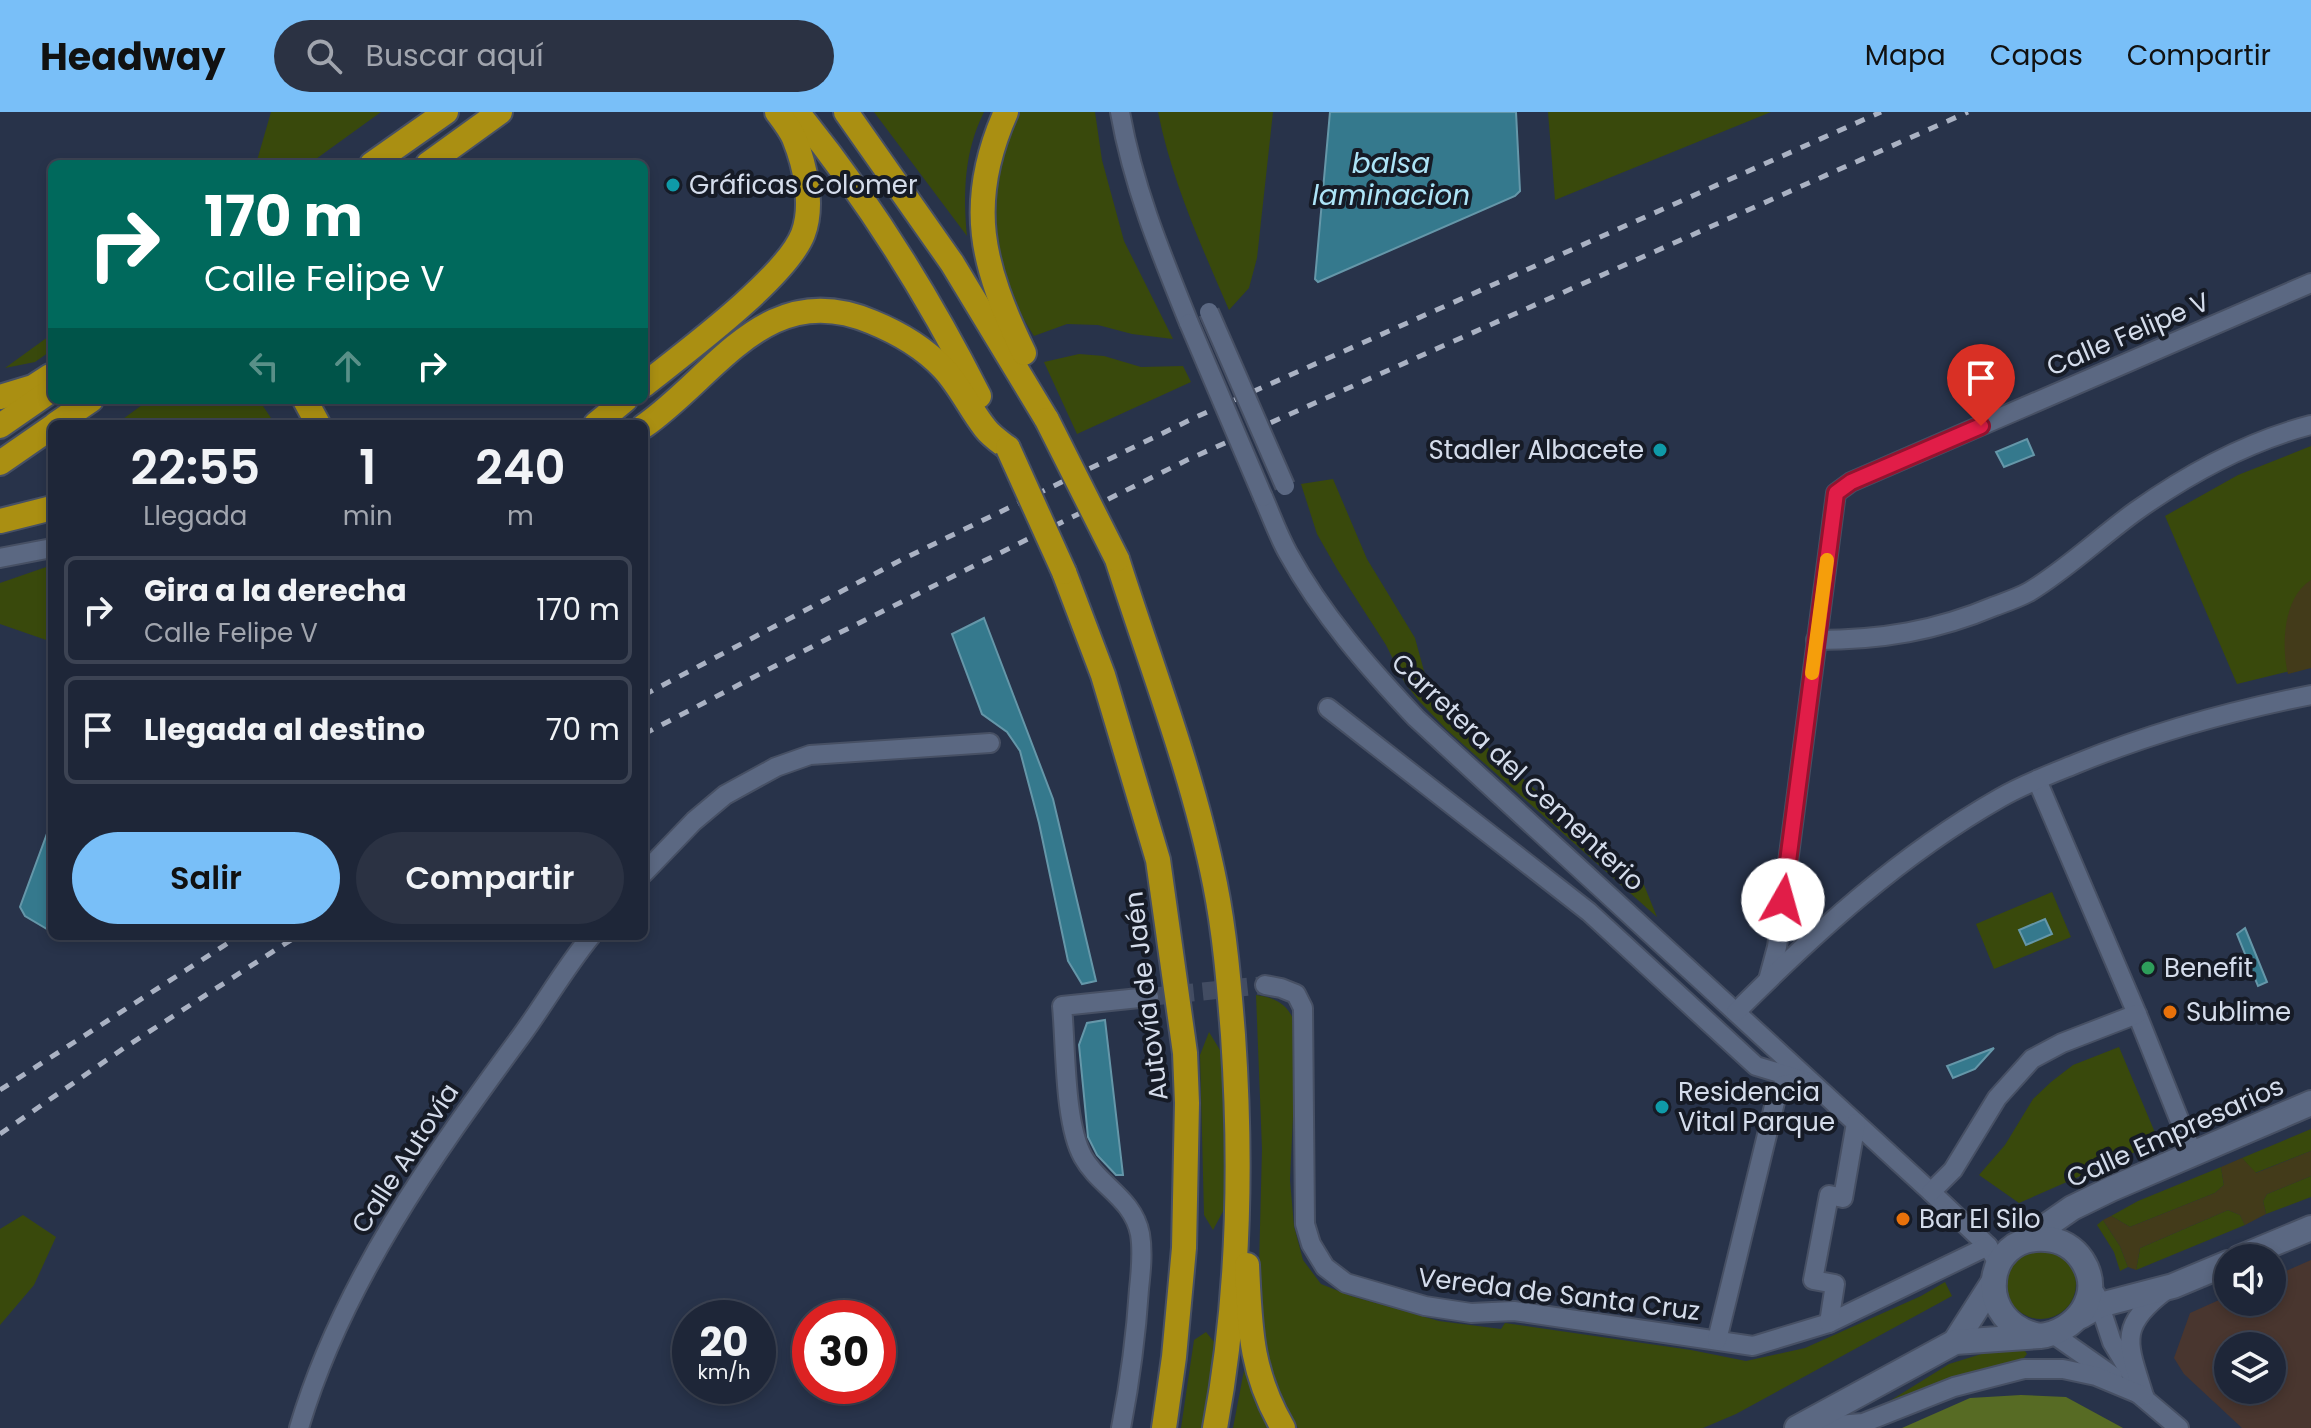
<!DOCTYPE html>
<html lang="es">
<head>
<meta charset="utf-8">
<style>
  body { margin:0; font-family:Poppins,sans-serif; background:#2b3243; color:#f1f3f6; height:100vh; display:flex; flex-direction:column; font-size:30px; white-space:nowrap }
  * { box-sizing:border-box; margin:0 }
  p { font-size:26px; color:#a1a5ae }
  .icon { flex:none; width:44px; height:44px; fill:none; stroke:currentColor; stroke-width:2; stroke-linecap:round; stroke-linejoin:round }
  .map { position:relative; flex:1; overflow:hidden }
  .drawer { position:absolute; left:48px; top:308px; width:600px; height:520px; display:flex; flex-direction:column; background:#1e2638; border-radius:12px; box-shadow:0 4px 12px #0003,0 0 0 2px #3c4353 }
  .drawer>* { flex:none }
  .guide { position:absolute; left:48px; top:48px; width:600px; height:244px; border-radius:12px; box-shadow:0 4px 12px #0003,0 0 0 2px #3c4353; background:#00695c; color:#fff; overflow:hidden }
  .tools { position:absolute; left:2214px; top:1132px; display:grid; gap:16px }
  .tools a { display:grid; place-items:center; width:72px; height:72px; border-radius:50%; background:#1e2638; box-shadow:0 4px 12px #0003,0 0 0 2px #3c4353; font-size:40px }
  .speed { position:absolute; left:672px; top:1188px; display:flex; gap:16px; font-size:40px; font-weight:700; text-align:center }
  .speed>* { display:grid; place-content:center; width:104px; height:104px; border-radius:50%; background:#1e2638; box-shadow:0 4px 12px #0003,0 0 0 2px #3c4353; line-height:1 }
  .speed small { font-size:20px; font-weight:400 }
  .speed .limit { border:12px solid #d22; background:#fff; color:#111 }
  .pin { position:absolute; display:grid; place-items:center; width:68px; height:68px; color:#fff; margin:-82px -34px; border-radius:50% 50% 50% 0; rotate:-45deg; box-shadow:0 0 8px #0007 }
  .pin .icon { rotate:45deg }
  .me { position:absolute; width:88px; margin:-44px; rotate:7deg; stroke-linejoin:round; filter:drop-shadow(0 0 6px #0008) }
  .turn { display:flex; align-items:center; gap:28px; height:168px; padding:0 24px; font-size:36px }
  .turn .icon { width:104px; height:104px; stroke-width:2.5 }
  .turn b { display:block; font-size:56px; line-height:68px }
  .lanes { display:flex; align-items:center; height:76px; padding:0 24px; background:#0003; justify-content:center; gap:40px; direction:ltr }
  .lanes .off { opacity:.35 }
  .eta { display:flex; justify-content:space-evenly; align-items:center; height:136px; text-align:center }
  .eta b { font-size:48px; font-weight:600; line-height:56px }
  .action { display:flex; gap:16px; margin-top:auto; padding:16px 24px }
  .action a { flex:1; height:92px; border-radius:48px; background:#79bff8; color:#111; font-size:32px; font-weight:600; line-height:92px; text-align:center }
  .action a+a { background:#2b3243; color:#f1f3f6 }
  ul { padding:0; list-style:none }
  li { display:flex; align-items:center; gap:24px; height:108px; margin:0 16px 12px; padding:0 8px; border:4px solid #3c4353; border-radius:12px }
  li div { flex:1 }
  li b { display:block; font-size:30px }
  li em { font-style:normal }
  header { display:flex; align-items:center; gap:48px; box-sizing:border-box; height:112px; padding:0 40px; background:#79bff8; color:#111 }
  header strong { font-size:38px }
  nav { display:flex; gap:44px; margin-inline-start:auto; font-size:28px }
  .search { width:560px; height:72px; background:#2b3243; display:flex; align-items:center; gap:20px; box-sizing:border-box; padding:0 28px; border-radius:44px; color:#a1a5ae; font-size:30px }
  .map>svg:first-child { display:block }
  .education { fill:#49362f; fill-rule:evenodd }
  .green { fill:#39490c }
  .forest { fill:#576b24 }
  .sand { fill:#433b1a }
  .water { fill:#35798d; stroke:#6597a9; stroke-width:2 }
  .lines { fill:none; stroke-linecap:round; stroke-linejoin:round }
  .street-tunnel { stroke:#424c62; stroke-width:18; stroke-dasharray:18 9; stroke-linecap:butt }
  .street-casing { stroke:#475064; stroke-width:22 }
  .secondary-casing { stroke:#475064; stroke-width:28 }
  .highway-casing { stroke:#475064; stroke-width:28 }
  .street { stroke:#5b6882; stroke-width:18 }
  .secondary { stroke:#5b6882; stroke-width:24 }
  .highway { stroke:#aa8f12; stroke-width:24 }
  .rail { stroke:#aab2c3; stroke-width:5; stroke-dasharray:10 10; stroke-linecap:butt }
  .street-bridge-casing { stroke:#475064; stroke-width:22; stroke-linecap:butt }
  .highway-bridge-casing { stroke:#475064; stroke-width:28; stroke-linecap:butt }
  .street-bridge { stroke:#5b6882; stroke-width:18 }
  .highway-bridge { stroke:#aa8f12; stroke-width:24 }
  .route-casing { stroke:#92132f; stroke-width:20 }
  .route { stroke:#e11d48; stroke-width:14 }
  .slow { stroke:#f59e0b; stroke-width:14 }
  .culture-dot { fill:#0f9aa8; stroke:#161b26; stroke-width:3 }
  .leisure-dot { fill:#2e9e5b; stroke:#161b26; stroke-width:3 }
  .food-dot { fill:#e8710a; stroke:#161b26; stroke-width:3 }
  .labels { text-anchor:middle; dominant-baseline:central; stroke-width:8; stroke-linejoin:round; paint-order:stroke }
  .poi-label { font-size:26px; fill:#d4dceb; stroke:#161b26; text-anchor:start }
  .street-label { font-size:26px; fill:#d4dceb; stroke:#161b26 }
  .water-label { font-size:28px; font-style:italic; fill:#ade4f7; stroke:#161b26 }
</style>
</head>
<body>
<header>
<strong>Headway</strong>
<div class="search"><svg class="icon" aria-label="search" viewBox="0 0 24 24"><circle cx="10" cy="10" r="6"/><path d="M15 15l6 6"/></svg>Buscar aquí</div>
<nav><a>Mapa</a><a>Capas</a><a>Compartir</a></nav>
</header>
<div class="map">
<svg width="2311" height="1316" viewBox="0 0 2311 1316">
  <rect width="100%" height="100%" fill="#28334a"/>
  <!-- education -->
  <path class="education" d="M 2311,1148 L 2311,1316 L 2242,1316 L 2184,1262 L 2174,1246 L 2190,1201 L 2228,1184 L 2228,1190 L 2272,1190 L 2272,1165 ZM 2228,1234 L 2272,1234 L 2272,1278 L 2228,1278 Z"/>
  <!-- green -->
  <g class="green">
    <polygon points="271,0 381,0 309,52 256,52"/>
    <path d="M 874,0 L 984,0 C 964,40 963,81 967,124 Z"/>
    <path d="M 1016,0 L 1095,0 L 1102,48 L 1124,129 L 1173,227 L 1132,222 L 1098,213 L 1067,212 L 1034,224 C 1013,192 999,154 995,115 C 991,78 1008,36 1016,0 Z"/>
    <path d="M 1158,0 L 1273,0 L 1257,146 L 1249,176 L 1229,198 C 1201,133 1172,70 1158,0 Z"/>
    <polygon points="1548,0 1771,0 1555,88"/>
    <polygon points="52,222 52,238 35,250 5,256"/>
    <polygon points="1079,242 1104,244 1141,255 1183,254 1191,270 1077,322 1044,250"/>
    <polygon points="149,288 259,288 275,312 116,312"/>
    <polygon points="2311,334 2311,554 2237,572 2165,404 2238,363"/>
    <polygon points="1333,367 1367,447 1415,526 1424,559 1436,585 1479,628 1644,773 1657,805 1447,618 1419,589 1405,571 1386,533 1337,457 1317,422 1301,372"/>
    <polygon points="52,453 52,530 0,512 0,471"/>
    <polygon points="2052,780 2071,825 1994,857 1976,812"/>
    <path d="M 1256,883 C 1279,886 1291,895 1297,918 L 1290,1068 L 1294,1114 L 1303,1148 L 1321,1172 L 1351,1184 L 1439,1209 L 1501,1217 L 1505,1211 L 1691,1238 L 1746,1249 L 1805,1236 L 1921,1184 L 1945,1170 L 1952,1184 L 1736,1302 L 1703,1316 L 1298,1316 L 1271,1272 L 1258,1193 L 1262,1037 Z"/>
    <polygon points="1209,920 1223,943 1227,1009 1226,1094 1213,1118 1204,1103 1200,943"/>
    <polygon points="2119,935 2156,1023 2151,1033 2019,1091 1979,1063 2005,1033 2033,987 2051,970 2073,953"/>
    <polygon points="2311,1017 2311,1039 2255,1061 2242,1046"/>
    <polygon points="2221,1055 2224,1073 2215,1081 2130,1115 2111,1104 2138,1089"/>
    <polygon points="2311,1064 2311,1085 2266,1102 2263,1089 2267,1082"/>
    <polygon points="2228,1098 2240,1103 2245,1113 2136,1158 2140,1136"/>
    <polygon points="23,1103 56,1125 34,1173 0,1213 0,1117"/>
    <polygon points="2103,1108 2120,1134 2128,1155 2120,1159 2114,1140 2097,1113"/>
    <circle cx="2041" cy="1172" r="35"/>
    <polygon points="1206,1220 1215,1231 1206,1316 1181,1316 1194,1228"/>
    <polygon points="2004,1235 2023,1236 2027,1242 2023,1247 1880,1295 1949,1252"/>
    <polygon points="1245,1253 1272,1316 1233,1316"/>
  </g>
  <!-- forest -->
  <polygon class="forest" points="2021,1283 2066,1285 2123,1316 1902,1316 1970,1286"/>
  <!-- sand -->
  <g class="sand">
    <path d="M 2311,468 L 2311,556 L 2288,562 C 2281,534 2283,485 2311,468 Z"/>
    <polygon points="2311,1039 2311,1064 2267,1082 2263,1089 2266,1102 2245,1113 2240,1103 2228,1098 2140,1136 2136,1158 2128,1155 2120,1134 2103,1108 2111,1104 2130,1115 2215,1081 2224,1073 2221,1055 2242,1046 2256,1061"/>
  </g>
  <!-- water -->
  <g class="water">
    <polygon points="1330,0 1516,0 1520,79 1515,84 1318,170 1315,167"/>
    <polygon points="2027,327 2034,343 2004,355 1996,340"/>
    <polygon points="984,506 1053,687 1096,869 1082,872 1068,849 1039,711 1020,639 1007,620 982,602 952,522"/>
    <polygon points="52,708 52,820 25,804 20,795"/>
    <polygon points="2045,807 2052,822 2026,833 2019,818"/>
    <polygon points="2245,816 2267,870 2258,874 2237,822"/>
    <polygon points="1105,908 1123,1063 1116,1063 1097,1043 1088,1025 1079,933 1087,911"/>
    <polygon points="1994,936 1975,957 1953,966 1947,954"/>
  </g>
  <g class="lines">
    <!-- street-tunnel -->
    <polyline class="street-tunnel" points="1149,885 1265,873"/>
    <!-- street casing -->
    <g class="street-casing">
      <g id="street">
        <path d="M 1120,0 C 1133,74 1161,142 1189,211"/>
        <path d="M 1263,385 C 1271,403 1278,423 1288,441 C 1322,503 1368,555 1416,606 L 1931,1080 L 1988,1134 L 1998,1152"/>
        <polyline points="0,446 52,436"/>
        <path d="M 1816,528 C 1881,528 1936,519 1995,494 C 2006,490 2018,486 2029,480 C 2067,457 2100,425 2136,399 C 2188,362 2249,329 2311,313"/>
        <polyline points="1328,596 1589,800 1756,954 1806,969"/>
        <polyline points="2037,668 2137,902 2193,1042"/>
        <polyline points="644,761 694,709 725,683 776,655 810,643 990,631"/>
        <polyline points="1768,868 1777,835 1836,381 1851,370 2311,171"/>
        <polyline points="1265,873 1281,876 1296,882 1303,896 1305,1112 1311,1132 1325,1155 1346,1171 1425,1194 1471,1201 1514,1199 1753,1234 1829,1211 1988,1134"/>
        <path d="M 1736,900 C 1816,820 1900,743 2000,686 C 2024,672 2051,662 2078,651 C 2154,620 2230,599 2311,583"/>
        <polyline points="1931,1080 1953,1058 1997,986 2032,947 2062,931 2137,902"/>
        <polyline points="2096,1182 2112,1230 2130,1260"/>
        <polyline points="1829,1211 1835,1172 1813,1168 1829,1083 1843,1086 1856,1011"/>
        <polyline points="2053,1222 2113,1264"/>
        <polyline points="1717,1228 1775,990 1783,973 1802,970"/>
        <polyline points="2134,1278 2179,1316"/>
        <path d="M 2144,1284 C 2128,1232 2117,1215 2165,1179"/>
        <polyline points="1809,1311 1838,1313 1863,1311 1954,1275 2024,1257 2063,1257 2096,1264 2144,1284"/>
        <path d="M 299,1316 C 342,1171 432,1045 521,924 C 545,891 565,856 591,824"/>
        <path d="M 1121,1316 C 1130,1269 1136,1224 1139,1177 C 1141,1159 1143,1140 1140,1122 C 1133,1086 1099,1074 1083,1045 C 1064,1011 1066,935 1062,894 L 1149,885"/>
      </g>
    </g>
    <!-- secondary casing -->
    <g class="secondary-casing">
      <g id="secondary">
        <polyline points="2026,1128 2072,1096 2111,1077 2311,991"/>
        <polyline points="2239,1146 2311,1116"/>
        <polyline points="2081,1204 2100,1193 2173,1174 2228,1151"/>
        <polyline points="1955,1230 1994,1169"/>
        <path d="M 1797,1316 L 1955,1230 L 2040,1224 C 2076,1220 2105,1183 2082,1148 C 2074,1136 2061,1128 2046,1127 C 1982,1122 1973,1212 2040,1224"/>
      </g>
    </g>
    <!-- highway casing -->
    <g class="highway-casing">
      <g id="highway">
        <path d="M 797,0 C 867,86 929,185 979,284"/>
        <polyline points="846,0 952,151 1047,308"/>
        <path d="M 1006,0 C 965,92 982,154 1024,241"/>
        <polyline points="372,52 446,0"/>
        <polyline points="428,52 500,0"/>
        <path d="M 644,273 C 683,242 786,166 803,122 C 814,93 805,53 794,26 C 790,17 783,8 777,0"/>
        <polyline points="0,285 33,275 50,264"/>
        <polyline points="305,288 318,312"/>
        <polyline points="56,312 91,288"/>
        <polyline points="596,312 625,288"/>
        <polyline points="0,314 52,278"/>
        <path d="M 644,314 C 717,263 767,165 872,210 C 899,221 923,235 943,256 C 960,274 970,297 985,316 C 991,324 1000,330 1008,336"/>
        <polyline points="0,351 52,315"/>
        <polyline points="0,409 52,396"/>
        <path d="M 1117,447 C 1151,554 1193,661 1215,772 C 1225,822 1229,873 1233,923 C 1242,1054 1239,1187 1215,1316"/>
        <polyline points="1064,460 1103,563 1158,748 1185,941 1187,991 1184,1136 1174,1245 1164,1316"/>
        <path d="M 1247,1153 C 1250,1216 1250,1259 1283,1316"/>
      </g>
    </g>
    <!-- street -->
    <use href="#street" class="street"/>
    <!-- secondary -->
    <use href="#secondary" class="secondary"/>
    <!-- highway -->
    <use href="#highway" class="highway"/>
    <!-- rail -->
    <g class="rail">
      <polyline points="644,583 901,448 1196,305 1881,0"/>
      <polyline points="644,622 829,526 1187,348 1968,0"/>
      <polyline points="0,978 239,824"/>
      <polyline points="0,1022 124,936 297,824"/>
    </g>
    <!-- street-bridge casing -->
    <g class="street-bridge-casing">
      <g id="street-bridge">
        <polyline points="1209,200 1285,374"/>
        <polyline points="1189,211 1263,385"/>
      </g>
    </g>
    <!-- highway-bridge casing -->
    <g class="highway-bridge-casing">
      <g id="highway-bridge">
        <polyline points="1047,308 1117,447"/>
        <polyline points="1008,336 1064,460"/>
      </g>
    </g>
    <!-- street-bridge -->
    <use href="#street-bridge" class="street-bridge"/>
    <!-- highway-bridge -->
    <use href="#highway-bridge" class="highway-bridge"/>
  </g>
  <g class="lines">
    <!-- route casing -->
    <g class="route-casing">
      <polyline id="route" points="1783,788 1836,381 1851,370 1981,314"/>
    </g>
    <!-- route -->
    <use href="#route" class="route"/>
    <!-- slow -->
    <polyline class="slow" points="1812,561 1827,448"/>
  </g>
  <!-- markers -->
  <g class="culture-dot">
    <circle cx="673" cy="73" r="8"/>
    <circle cx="1660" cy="338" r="8"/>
    <circle cx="1662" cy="995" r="8"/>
  </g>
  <circle class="leisure-dot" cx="2148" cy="856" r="8"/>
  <g class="food-dot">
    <circle cx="2170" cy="900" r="8"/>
    <circle cx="1903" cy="1107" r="8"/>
  </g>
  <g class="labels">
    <!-- poi labels -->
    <g class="poi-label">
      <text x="689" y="73">Gráficas Colomer</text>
      <text x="1644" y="338" text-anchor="end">Stadler Albacete</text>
      <text x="2164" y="856">Benefit</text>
      <text x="2186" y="900">Sublime</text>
      <text x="1678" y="980">Residencia<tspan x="1678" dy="30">Vital Parque</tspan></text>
      <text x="1919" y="1107">Bar El Silo</text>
    </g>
    <!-- street labels -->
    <g class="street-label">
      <text transform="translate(2128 222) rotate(-23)">Calle Felipe V</text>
      <text transform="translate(1518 660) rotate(43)">Carretera del Cementerio</text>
      <text transform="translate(1146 884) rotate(-97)">Autovía de Jaén</text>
      <text transform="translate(2175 1020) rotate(-24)">Calle Empresarios</text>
      <text transform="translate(405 1046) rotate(-57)">Calle Autovía</text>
      <text transform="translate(1559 1182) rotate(7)">Vereda de Santa Cruz</text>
    </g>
    <!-- water labels -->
    <g class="water-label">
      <text x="1391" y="51">balsa<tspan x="1391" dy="32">laminacion</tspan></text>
    </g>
  </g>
</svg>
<div class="tools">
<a><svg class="icon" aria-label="sound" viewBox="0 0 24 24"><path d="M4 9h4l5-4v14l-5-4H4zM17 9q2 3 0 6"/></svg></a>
<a><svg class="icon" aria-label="layers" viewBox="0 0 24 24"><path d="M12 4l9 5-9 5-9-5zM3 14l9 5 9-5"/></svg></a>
</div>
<div class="speed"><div>20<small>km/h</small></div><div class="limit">30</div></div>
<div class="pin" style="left:1981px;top:314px;background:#d93025"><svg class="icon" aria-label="arrive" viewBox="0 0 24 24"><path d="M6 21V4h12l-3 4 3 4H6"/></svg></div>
<svg class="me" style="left:1783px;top:788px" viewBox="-20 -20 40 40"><circle r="19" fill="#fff"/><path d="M0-13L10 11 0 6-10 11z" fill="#e11d48"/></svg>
<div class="guide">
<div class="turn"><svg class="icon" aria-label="right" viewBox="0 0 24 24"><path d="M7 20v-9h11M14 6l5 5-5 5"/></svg><div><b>170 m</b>Calle Felipe V</div></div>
<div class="lanes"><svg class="icon off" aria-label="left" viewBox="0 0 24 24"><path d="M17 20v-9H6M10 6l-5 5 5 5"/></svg><svg class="icon off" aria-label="ahead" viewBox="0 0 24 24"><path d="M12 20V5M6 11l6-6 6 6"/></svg><svg class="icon" aria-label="right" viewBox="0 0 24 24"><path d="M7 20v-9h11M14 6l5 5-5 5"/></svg></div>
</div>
<section class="drawer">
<div class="eta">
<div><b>22:55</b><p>Llegada</p></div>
<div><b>1</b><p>min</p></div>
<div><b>240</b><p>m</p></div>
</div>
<ul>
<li><svg class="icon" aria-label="right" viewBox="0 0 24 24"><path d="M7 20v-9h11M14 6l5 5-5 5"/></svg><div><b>Gira a la derecha</b><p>Calle Felipe V</p></div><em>170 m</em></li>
<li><svg class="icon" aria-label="arrive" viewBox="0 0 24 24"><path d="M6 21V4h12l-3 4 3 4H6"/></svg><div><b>Llegada al destino</b></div><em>70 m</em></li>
</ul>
<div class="action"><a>Salir</a><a>Compartir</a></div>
</section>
</div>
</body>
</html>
